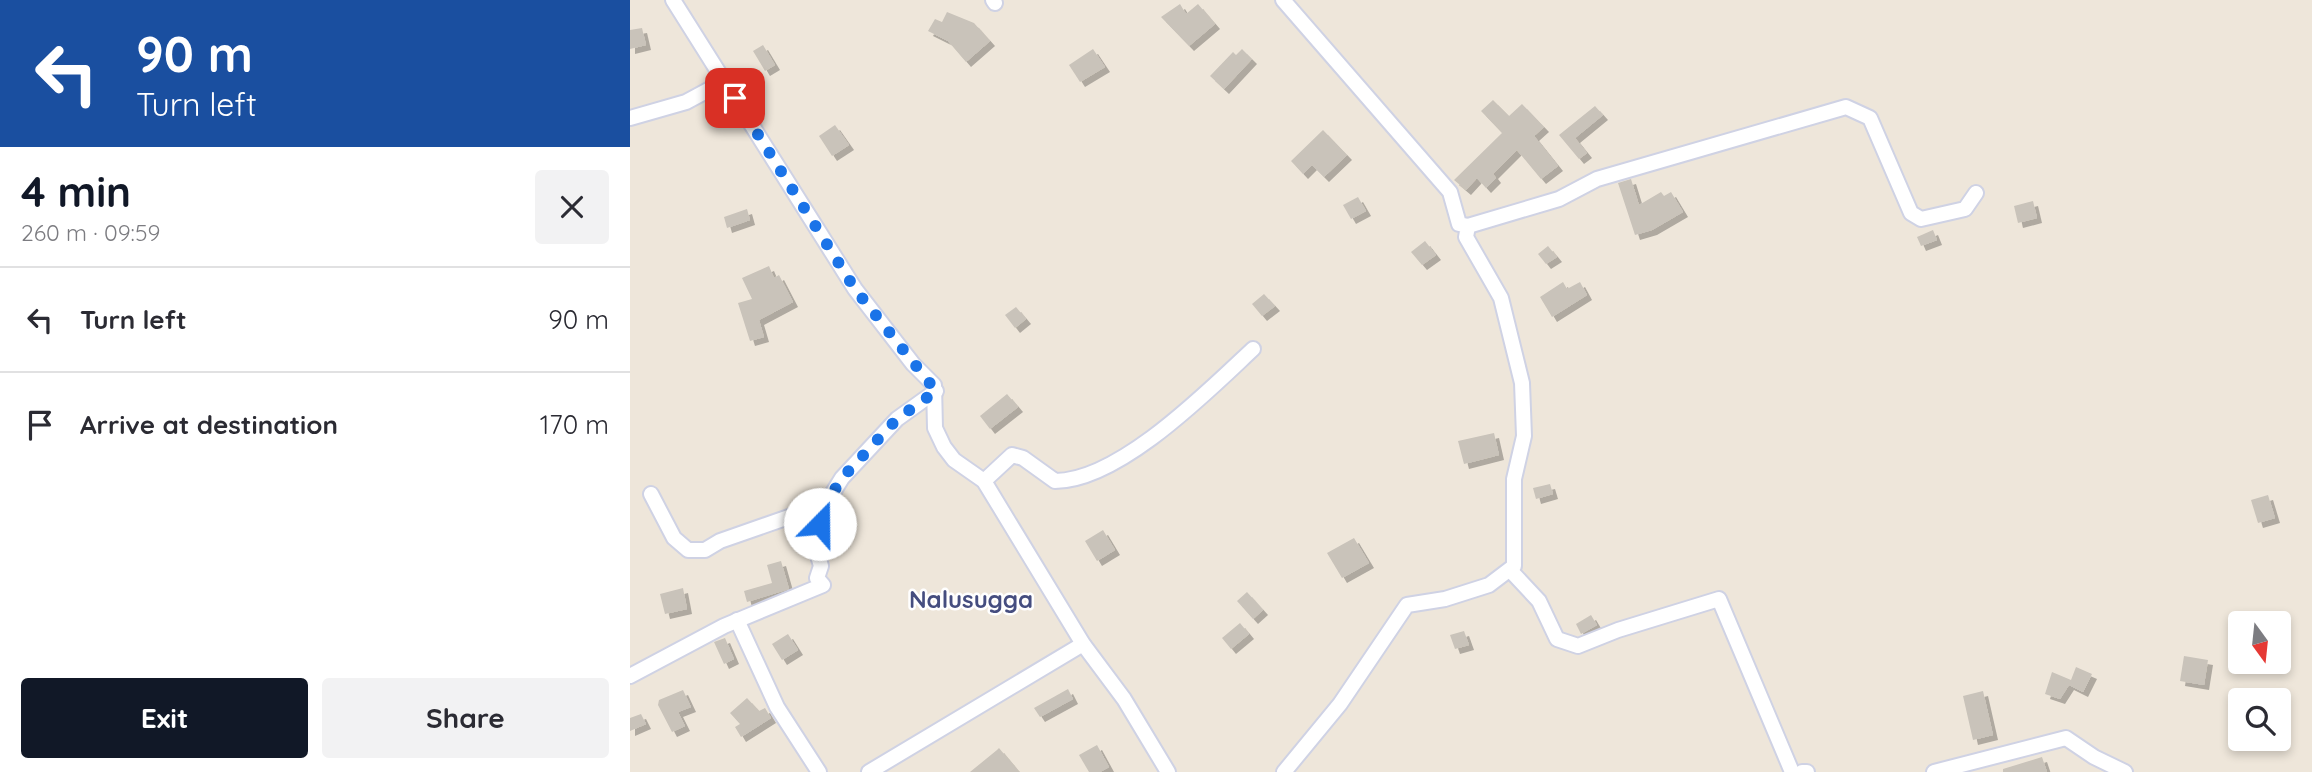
<!DOCTYPE html>
<html lang="en">
<head>
<meta charset="utf-8">
<style>
  body { margin:0; font-family:Quicksand,sans-serif; background:#f2f2f3; color:#2b2b33; height:100vh; display:flex; flex-direction:column; font-size:26px; white-space:nowrap }
  * { box-sizing:border-box; margin:0 }
  p { font-size:23px; color:#7c7c81 }
  .icon { flex:none; width:38px; height:38px; fill:none; stroke:currentColor; stroke-width:2; stroke-linecap:round; stroke-linejoin:round }
  .map { position:relative; flex:1; overflow:hidden }
  .details { display:flex; flex-direction:column; background:#fff; width:630px }
  .details>* { flex:none }
  .hud { background:#1a4fa0; color:#fff; overflow:hidden }
  .needle { width:46px; rotate:165deg }
  .controls { position:absolute; left:1598px; top:611px; display:grid; gap:14px }
  .controls a { display:grid; place-items:center; width:63px; height:63px; border-radius:7px; background:#fff; box-shadow:0 4px 10px #0003; font-size:35px }
  .pin { position:absolute; display:grid; place-items:center; width:60px; height:60px; color:#fff; margin:-30px; border-radius:14px; box-shadow:0 4px 10px #0006 }
  .me { position:absolute; width:77px; margin:-38px; rotate:22deg; stroke-linejoin:round; filter:drop-shadow(0 0 5px #0008) }
  .turn { display:flex; align-items:center; gap:24px; height:147px; padding:0 21px; font-size:32px }
  .turn .icon { width:91px; height:91px; stroke-width:2.5 }
  .turn b { display:block; font-size:49px; line-height:60px }
  .round { display:grid; place-items:center; flex:none; width:74px; height:74px; border-radius:7px; background:#f2f2f3 }
  .head { display:flex; align-items:center; justify-content:space-between; height:119px; padding:0 21px }
  h1 { font-size:42px; font-weight:800; line-height:52px; color:#111827 }
  .cta { display:flex; gap:14px; margin-top:auto; padding:14px 21px }
  .cta a { flex:1; height:80px; border-radius:7px; background:#111827; color:#fff; font-size:28px; font-weight:800; line-height:80px; text-align:center }
  .cta a+a { background:#f2f2f3; color:#2b2b33 }
  ul { padding:0; list-style:none }
  li { display:flex; align-items:center; gap:21px; height:105px; padding:0 21px; border-top:2px solid #e1e1e2 }
  li div { flex:1 }
  li b { display:block; font-size:26px }
  li em { font-style:normal }
  main { display:flex; flex:1; min-height:0 }
  .map>svg:first-child { display:block }
  .building { fill:#c9c3ba; filter:url(#shadow) }
  .lines { fill:none; stroke-linecap:round; stroke-linejoin:round }
  .minor-casing { stroke:#cfd2e4; stroke-width:18 }
  .minor { stroke:#fff; stroke-width:14 }
  .route { stroke:#1a73e8; stroke-width:12; stroke-dasharray:0 21.6 }
  .labels { text-anchor:middle; dominant-baseline:central; stroke-width:5; stroke-linejoin:round; paint-order:stroke }
  .quarter-label { font-size:24px; font-weight:bold; fill:#454d7f; stroke:#fff }
</style>
</head>
<body>
<main>
<section class="details">
<div class="hud">
<div class="turn"><svg class="icon" aria-label="left" viewBox="0 0 24 24"><path d="M17 20v-9H6M10 6l-5 5 5 5"/></svg><div><b>90 m</b>Turn left</div></div>
</div>
<div class="head"><div><h1>4 min</h1><p>260 m · 09:59</p></div><a class="round"><svg class="icon" aria-label="close" viewBox="0 0 24 24"><path d="M6 6l12 12M18 6L6 18"/></svg></a></div>
<ul>
<li><svg class="icon" aria-label="left" viewBox="0 0 24 24"><path d="M17 20v-9H6M10 6l-5 5 5 5"/></svg><div><b>Turn left</b></div><em>90 m</em></li>
<li><svg class="icon" aria-label="arrive" viewBox="0 0 24 24"><path d="M6 21V4h12l-3 4 3 4H6"/></svg><div><b>Arrive at destination</b></div><em>170 m</em></li>
</ul>
<div class="cta"><a>Exit</a><a>Share</a></div>
</section>
<div class="map">
<svg width="1682" height="772" viewBox="0 0 1682 772">
  <defs>
    <filter id="shadow"><feDropShadow dx="5" dy="5" stdDeviation="0" flood-color="#0004"/></filter>
  </defs>
  <rect width="100%" height="100%" fill="#eee6da"/>
  <!-- building -->
  <g class="building">
    <polygon points="550,4 556,14 568,4 585,24 559,46 531,17"/>
    <polygon points="317,12 344,23 360,41 336,62 318,41 298,31 305,19 312,22"/>
    <polygon points="12,28 16,45 0,49 0,30"/>
    <polygon points="133,45 145,65 135,71 123,51"/>
    <polygon points="463,49 475,67 450,82 439,65"/>
    <polygon points="612,49 622,59 594,89 580,76 603,52 606,55"/>
    <polygon points="863,100 879,116 892,104 914,127 904,136 928,166 911,179 887,150 863,174 866,178 856,188 847,178 836,190 824,180 872,133 851,111"/>
    <polygon points="965,106 973,115 945,138 957,153 949,159 929,135"/>
    <polygon points="205,125 219,145 202,156 189,136"/>
    <polygon points="693,130 717,155 694,177 682,165 673,174 661,161"/>
    <polygon points="1001,179 1009,205 1031,192 1034,196 1041,192 1053,212 1022,230 1005,235 988,183"/>
    <polygon points="728,197 736,211 721,219 713,205"/>
    <polygon points="1403,201 1407,218 1388,223 1384,206"/>
    <polygon points="117,209 120,220 97,228 94,217"/>
    <polygon points="1303,230 1307,240 1291,246 1287,237"/>
    <polygon points="795,241 806,255 792,265 781,252"/>
    <polygon points="918,246 927,257 916,264 908,254"/>
    <polygon points="139,266 144,278 149,275 163,302 129,320 134,337 120,341 108,303 122,299 112,278"/>
    <polygon points="933,282 937,289 950,282 957,295 922,317 910,297"/>
    <polygon points="634,294 645,306 632,316 622,304"/>
    <polygon points="386,307 396,319 385,328 375,315"/>
    <polygon points="377,394 388,407 360,429 350,416"/>
    <polygon points="864,433 869,455 834,464 828,441"/>
    <polygon points="920,484 923,494 906,499 903,488"/>
    <polygon points="1638,495 1645,518 1628,523 1621,500"/>
    <polygon points="473,530 485,550 467,561 455,541"/>
    <polygon points="724,538 739,563 712,578 697,553"/>
    <polygon points="151,561 159,589 117,602 114,591 142,583 137,565"/>
    <polygon points="53,588 57,609 35,614 30,594"/>
    <polygon points="617,592 633,610 623,619 607,601"/>
    <polygon points="961,615 967,625 951,634 946,624"/>
    <polygon points="610,623 619,634 601,649 592,638"/>
    <polygon points="834,631 839,645 825,649 820,635"/>
    <polygon points="158,634 168,650 152,660 142,644"/>
    <polygon points="95,638 104,659 94,664 84,642"/>
    <polygon points="1554,656 1578,660 1574,685 1550,681"/>
    <polygon points="1446,667 1462,674 1453,692 1439,685 1430,699 1415,694 1422,672 1441,680"/>
    <polygon points="438,689 443,699 410,717 404,708"/>
    <polygon points="53,690 61,707 48,712 55,726 42,732 28,705 29,700"/>
    <polygon points="1353,691 1363,735 1343,740 1333,696"/>
    <polygon points="117,698 129,711 135,708 141,718 111,737 105,727 110,724 100,713"/>
    <polygon points="11,714 16,724 0,731 0,718"/>
    <polygon points="467,745 479,767 470,772 459,772 449,755"/>
    <polygon points="369,748 389,772 340,772 367,750"/>
    <polygon points="1412,757 1417,772 1373,772 1373,769"/>
  </g>
  <g class="lines">
    <!-- minor casing -->
    <g class="minor-casing">
      <g id="minor">
        <polyline points="43,0 225,289 283,364 304,385 305,428 314,447 324,460 354,481 453,644 494,699 538,772"/>
        <polyline points="363,0 365,3"/>
        <polyline points="653,0 820,192 829,224 838,226 836,237 871,298 892,383 894,436 884,479 884,566 859,585 815,599 777,605 710,704 654,772"/>
        <polyline points="0,118 56,102 95,81"/>
        <polyline points="838,226 929,199 967,179 1216,107 1240,118 1281,213 1291,219 1335,209 1346,193"/>
        <path d="M 354,481 L 382,455 L 393,458 L 425,481 C 489,481 578,391 623,349"/>
        <polyline points="21,494 44,538 58,550 75,550 90,541 196,504"/>
        <polyline points="880,570 909,601 927,639 948,646 988,630 1089,599 1162,772"/>
        <polyline points="107,620 147,707 189,772"/>
        <polyline points="0,676 94,626 193,585 187,578 191,566 186,549 191,512 212,478 267,419 306,391"/>
        <polyline points="239,772 453,644"/>
        <polyline points="1172,772 1177,772"/>
        <polyline points="1304,772 1436,738 1464,757 1495,772"/>
      </g>
    </g>
    <!-- minor -->
    <use href="#minor" class="minor"/>
  </g>
  <g class="lines">
    <!-- route -->
    <polyline class="route" points="105,98 225,289 306,391 267,419 212,478 191,512 190,524"/>
  </g>
  <g class="labels">
    <!-- quarter labels -->
    <g class="quarter-label">
      <text x="341" y="599">Nalusugga</text>
    </g>
  </g>
</svg>
<div class="controls">
<a><svg class="needle" viewBox="-14 -14 28 28"><path d="M0-13l5 13h-10z" fill="#e53935"/><path d="M0 13l5-13h-10z" fill="#7c7c81"/></svg></a>
<a><svg class="icon" aria-label="search" viewBox="0 0 24 24"><circle cx="10" cy="10" r="6"/><path d="M15 15l6 6"/></svg></a>
</div>
<div class="pin" style="left:105px;top:98px;background:#d93025"><svg class="icon" aria-label="arrive" viewBox="0 0 24 24"><path d="M6 21V4h12l-3 4 3 4H6"/></svg></div>
<svg class="me" style="left:190px;top:524px" viewBox="-20 -20 40 40"><circle r="19" fill="#fff"/><path d="M0-13L10 11 0 6-10 11z" fill="#1a73e8"/></svg>
</div>
</main>
</body>
</html>
